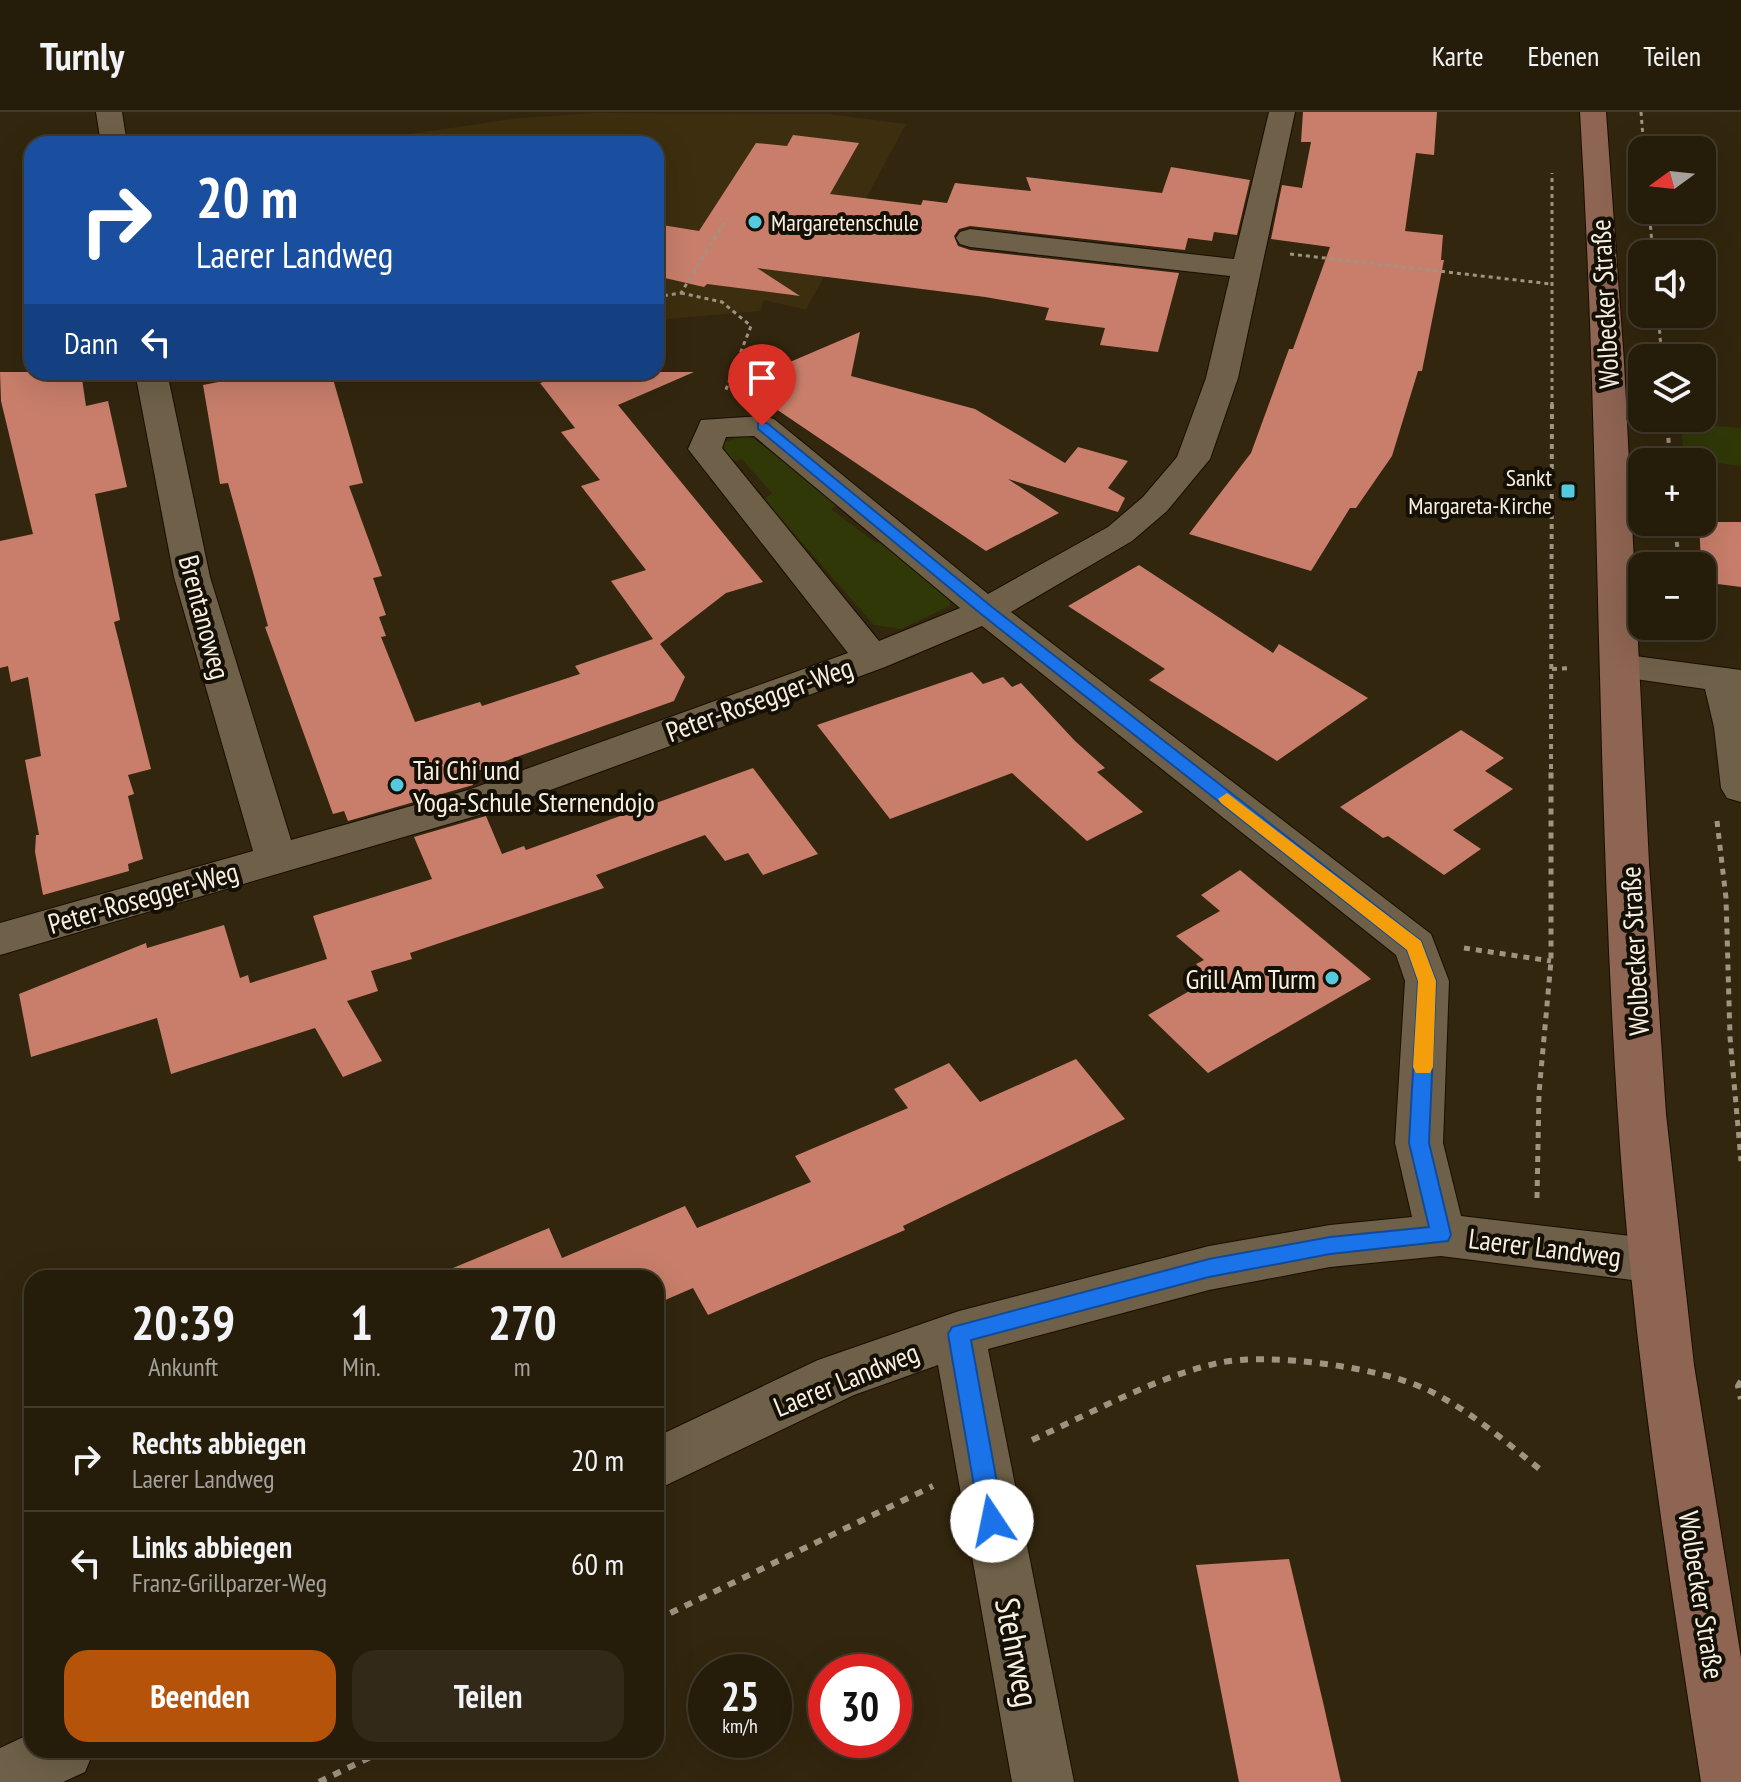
<!DOCTYPE html>
<html lang="de">
<head>
<meta charset="utf-8">
<style>
  body { margin:0; font-family:"PT Sans Narrow",sans-serif; background:#322918; color:#f1f3f6; height:100vh; display:flex; flex-direction:column; font-size:30px; white-space:nowrap }
  * { box-sizing:border-box; margin:0 }
  p { font-size:26px; color:#a4a19c }
  .icon { flex:none; width:44px; height:44px; fill:none; stroke:currentColor; stroke-width:2; stroke-linecap:round; stroke-linejoin:round }
  .map { position:relative; flex:1; overflow:hidden }
  .drawer { position:absolute; left:24px; top:1158px; width:640px; height:488px; display:flex; flex-direction:column; background:#261c0a; border-radius:24px; box-shadow:0 8px 32px #0002,0 0 0 2px #423a2b }
  .drawer>* { flex:none }
  .banner { position:absolute; left:24px; top:24px; width:640px; height:244px; border-radius:24px; box-shadow:0 8px 32px #0002,0 0 0 2px #423a2b; background:#1a4fa0; color:#fff; overflow:hidden }
  .needle { width:52px; rotate:255deg }
  .controls { position:absolute; left:1628px; top:24px; display:grid; gap:16px }
  .controls a { display:grid; place-items:center; width:88px; height:88px; border-radius:16px; background:#261c0a; box-shadow:0 8px 32px #0002,0 0 0 2px #423a2b; font-size:40px }
  .speed { position:absolute; left:688px; top:1542px; display:flex; gap:16px; font-size:40px; font-weight:700; text-align:center }
  .speed>* { display:grid; place-content:center; width:104px; height:104px; border-radius:50%; background:#261c0a; box-shadow:0 8px 32px #0002,0 0 0 2px #423a2b; line-height:1 }
  .speed small { font-size:20px; font-weight:400 }
  .speed .limit { border:12px solid #d22; background:#fff; color:#111 }
  .pin { position:absolute; display:grid; place-items:center; width:68px; height:68px; color:#fff; margin:-82px -34px; border-radius:50% 50% 50% 0; rotate:-45deg; box-shadow:0 0 8px #0007 }
  .pin .icon { rotate:45deg }
  .me { position:absolute; width:88px; margin:-44px; rotate:349deg; stroke-linejoin:round; filter:drop-shadow(0 0 6px #0008) }
  .turn { display:flex; align-items:center; gap:28px; height:168px; padding:0 40px; font-size:36px }
  .turn .icon { width:104px; height:104px; stroke-width:2.5 }
  .turn b { display:block; font-size:56px; line-height:68px }
  .then { display:flex; align-items:center; height:76px; padding:0 40px; background:#0003; gap:16px; font-size:30px }
  .eta { display:flex; justify-content:space-evenly; align-items:center; height:136px; text-align:center }
  .eta b { font-size:48px; font-weight:800; line-height:56px }
  .cta { display:flex; gap:16px; margin-top:auto; padding:16px 40px }
  .cta a { flex:1; height:92px; border-radius:24px; background:#b45309; color:#fff; font-size:32px; font-weight:800; line-height:92px; text-align:center }
  .cta a+a { background:#322918; color:#f1f3f6 }
  ul { padding:0; list-style:none }
  li { display:flex; align-items:center; gap:24px; height:104px; padding:0 40px; border-top:2px solid #423a2b }
  li div { flex:1 }
  li b { display:block; font-size:30px }
  li em { font-style:normal }
  header { display:flex; align-items:center; gap:48px; box-sizing:border-box; height:112px; padding:0 40px; background:#261c0a; border-bottom:2px solid #423a2b }
  header strong { font-size:38px }
  nav { display:flex; gap:44px; margin-inline-start:auto; font-size:28px }
  .map>svg:first-child { display:block }
  .built { fill:#3d2e0f }
  .green { fill:#313808 }
  .building { fill:#c87e6a }
  .lines { fill:none; stroke-linecap:round; stroke-linejoin:round }
  .minor-casing { stroke:#190e00; stroke-width:2 }
  .secondary-casing { stroke:#190e00; stroke-width:2 }
  .path-far3 { stroke:#9e9482; stroke-width:3; stroke-dasharray:4 4; stroke-linecap:butt }
  .path-far2 { stroke:#9e9482; stroke-width:4; stroke-dasharray:5 5; stroke-linecap:butt }
  .path-far1 { stroke:#9e9482; stroke-width:5; stroke-dasharray:6 6; stroke-linecap:butt }
  .path { stroke:#9e9482; stroke-width:6; stroke-dasharray:8 8; stroke-linecap:butt }
  .minor { fill:#6f6149; fill-rule:evenodd }
  .secondary { fill:#8e6452; fill-rule:evenodd }
  .route { fill:#1a73e8; stroke:#114b97; stroke-width:2 }
  .slow { fill:#f59e0b }
  .poi-dot { fill:#54cade; stroke:#151006; stroke-width:3 }
  .labels { text-anchor:middle; dominant-baseline:central; stroke-width:8; stroke-linejoin:round; paint-order:stroke }
  .far-poi-label { font-size:24px; fill:#f7f0e2; stroke:#151006; text-anchor:start }
  .street-label { font-size:28px; fill:#f7f0e2; stroke:#151006 }
  .poi-label { font-size:28px; fill:#f7f0e2; stroke:#151006; text-anchor:start }
  .near-street-label { font-size:34px; fill:#f7f0e2; stroke:#151006 }
</style>
</head>
<body>
<header>
<strong>Turnly</strong>
<nav><a>Karte</a><a>Ebenen</a><a>Teilen</a></nav>
</header>
<div class="map">
<svg width="1741" height="1670" viewBox="0 0 1741 1670">
  <rect width="100%" height="100%" fill="#32260e"/>
  <!-- built -->
  <polygon class="built" points="594,1 828,2 906,12 806,198 764,188 760,199 656,208 656,32 343,32 519,6"/>
  <!-- green -->
  <g class="green">
    <polygon points="1681,311 1741,316 1741,354 1684,347"/>
    <polygon points="744,324 753,326 838,392 831,397 876,431 887,428 951,480 950,494 901,517 874,513 764,387 772,381 742,347 731,350 721,335 722,331"/>
  </g>
  <!-- building -->
  <g class="building">
    <polygon points="1303,0 1437,0 1434,43 1416,41 1405,119 1443,123 1441,148 1444,148 1422,259 1418,259 1392,344 1356,396 1350,396 1311,459 1189,422 1251,341 1289,237 1293,237 1330,135 1271,127 1282,73 1302,76 1311,30 1301,30"/>
    <polygon points="793,23 859,31 830,82 921,93 923,88 947,91 955,71 1031,79 1026,65 1162,81 1171,55 1250,68 1237,123 1214,120 1212,129 1188,126 1185,138 970,114 959,117 954,124 958,134 970,138 1179,161 1158,240 1100,233 1105,216 1045,208 1049,196 985,185 757,156 800,184 707,172 704,175 656,164 656,112 699,119 756,31 787,34"/>
    <polygon points="860,220 851,264 975,297 1065,351 1078,335 1128,349 1108,376 1125,386 1118,400 1008,367 1059,401 986,439 739,272"/>
    <polygon points="0,260 81,260 86,294 108,289 127,375 95,382 120,508 114,510 151,657 128,663 134,682 128,684 143,747 128,752 129,759 43,783 35,740 36,723 39,723 25,648 41,644 28,565 11,570 8,554 0,556 0,429 33,422 1,289"/>
    <polygon points="237,260 331,260 363,371 349,374 382,464 373,466 386,503 379,505 386,524 381,525 415,610 480,590 482,594 580,562 575,554 653,527 611,469 646,458 581,374 600,368 561,320 575,316 540,271 578,260 694,260 618,293 763,470 726,481 660,532 685,565 674,589 469,662 473,673 348,709 344,699 333,702 265,515 268,514 228,371 220,372 203,273 239,266"/>
    <polygon points="1699,410 1741,410 1741,475 1702,470"/>
    <polygon points="1139,453 1273,541 1279,532 1368,586 1277,649 1149,568 1165,557 1068,494"/>
    <polygon points="972,560 983,572 1003,565 1012,575 1021,571 1075,629 1105,656 1097,660 1143,700 1087,729 1012,661 890,707 817,613"/>
    <polygon points="1461,618 1504,646 1485,659 1513,677 1453,718 1481,737 1444,763 1388,724 1383,726 1340,695"/>
    <polygon points="753,656 818,742 763,763 748,741 725,749 705,723 596,763 604,776 410,841 412,847 371,859 378,879 347,889 382,949 343,965 315,916 171,962 157,906 31,945 19,882 146,831 147,836 224,813 240,866 248,863 250,871 327,847 313,804 432,767 414,725 486,704 502,742 524,734 526,738"/>
    <polygon points="1240,758 1371,867 1208,961 1148,903 1210,867 1196,852 1204,848 1176,824 1220,799 1201,783"/>
    <polygon points="1076,947 1125,1007 903,1114 905,1118 708,1203 693,1176 656,1192 656,1166 429,1166 549,1116 562,1146 685,1094 697,1116 811,1070 795,1044 908,996 894,977 949,951 980,990"/>
    <polygon points="1289,1447 1323,1590 1341,1670 1239,1670 1196,1453"/>
  </g>
  <g class="lines">
    <!-- minor casing -->
    <g class="minor-casing">
      <g id="minor">
        <polygon points="96,0 122,0 127,32 101,32"/>
        <path d="M 1269,0 L 1295,0 L 1238,266 L 1210,347 L 1167,399 L 1132,429 L 1011,500 L 1431,822 L 1449,869 L 1443,1031 L 1461,1104 L 1656,1127 L 1674,1134 L 1681,1149 L 1674,1164 L 1656,1171 L 1441,1144 L 1330,1155 L 1209,1178 L 988,1237 L 1074,1670 L 1012,1670 L 938,1253 L 854,1283 L 656,1378 L 656,1325 L 818,1248 L 959,1199 L 1209,1134 L 1330,1113 L 1412,1105 L 1395,1031 L 1405,869 L 1396,843 L 982,514 L 885,555 L 496,698 L 0,843 L 0,811 L 253,739 L 174,465 L 135,260 L 167,260 L 210,465 L 291,728 L 468,678 L 848,541 L 688,337 L 701,308 L 762,304 L 774,307 L 988,482 L 1108,415 L 1143,385 L 1177,345 L 1206,266 L 1230,164 L 970,135 L 960,132 L 956,126 L 960,120 L 970,117 L 1234,147 ZM 754,324 L 960,496 L 879,529 L 722,336 L 726,325 Z"/>
        <polygon points="1620,542 1741,558 1741,690 1727,686 1721,676 1714,615 1705,577 1607,563 1601,554 1607,545"/>
        <polygon points="32,1621 32,1638 94,1638 85,1660 63,1670 0,1670 0,1636"/>
      </g>
    </g>
    <!-- secondary casing -->
    <g class="secondary-casing">
      <path id="secondary" d="M 1580,0 L 1606,0 L 1624,250 L 1649,751 L 1666,1002 L 1694,1253 L 1741,1546 L 1741,1670 L 1701,1670 C 1671,1476 1640,1282 1624,1086 C 1595,725 1602,361 1580,0 Z"/>
    </g>
    <!-- path-far3 -->
    <g class="path-far3">
      <polyline points="1641,0 1644,38"/>
      <polyline points="1649,98 1653,142"/>
      <polyline points="1290,142 1551,172"/>
      <polyline points="681,181 722,190 751,214 725,280"/>
      <polyline points="656,185 681,181 727,106"/>
      <polyline points="1658,202 1662,246"/>
      <polyline points="1552,294 1552,61"/>
    </g>
    <!-- path-far2 -->
    <g class="path-far2">
      <polyline points="1667,306 1670,350"/>
      <polyline points="1675,410 1679,454"/>
      <polyline points="1702,498 1709,494"/>
      <polyline points="1702,508 1706,527"/>
      <polyline points="1552,557 1571,556"/>
      <polyline points="1551,657 1552,292"/>
    </g>
    <!-- path-far1 -->
    <g class="path-far1">
      <polyline points="1717,709 1726,786 1730,925 1741,1049"/>
      <polyline points="1464,836 1551,849"/>
      <polyline points="1537,1086 1539,981 1551,849 1551,655"/>
    </g>
    <!-- path -->
    <g class="path">
      <polyline points="1741,1269 1738,1274 1741,1287"/>
      <path d="M 1032,1328 C 1092,1301 1153,1266 1218,1251 C 1269,1240 1380,1255 1428,1278 C 1469,1298 1506,1330 1542,1359"/>
      <polyline points="656,1508 933,1374"/>
      <polyline points="319,1670 385,1638"/>
    </g>
    <!-- minor -->
    <use href="#minor" class="minor"/>
    <!-- secondary -->
    <use href="#secondary" class="secondary"/>
  </g>
  <!-- route -->
  <polygon class="route" points="758,311 767,311 992,495 1421,829 1436,869 1429,1031 1451,1123 1448,1129 1330,1142 1209,1165 971,1228 1004,1409 1000,1417 992,1420 984,1417 980,1409 948,1222 952,1215 1209,1147 1330,1125 1429,1115 1409,1031 1418,869 1407,838 981,502 758,317"/>
  <!-- slow -->
  <polygon class="slow" points="1227,681 1421,829 1436,869 1433,955 1430,961 1416,961 1413,955 1418,869 1407,838 1221,691 1218,687"/>
  <!-- markers -->
  <g class="poi-dot">
    <circle cx="755" cy="110" r="8"/>
    <rect x="1560" y="371" width="16" height="16" rx="4"/>
    <circle cx="397" cy="673" r="8"/>
    <circle cx="1332" cy="866" r="8"/>
  </g>
  <g class="labels">
    <!-- far-poi labels -->
    <g class="far-poi-label">
      <text x="771" y="110">Margaretenschule</text>
      <text x="1552" y="365" text-anchor="end">Sankt<tspan x="1552" dy="28">Margareta-Kirche</tspan></text>
    </g>
    <!-- street labels -->
    <g class="street-label">
      <text transform="translate(1604 192) rotate(-93)">Wolbecker Straße</text>
      <text transform="translate(205 505) rotate(75)">Brentanoweg</text>
      <text transform="translate(759 587) rotate(-20)">Peter-Rosegger-Weg</text>
      <text transform="translate(143 785) rotate(-16)">Peter-Rosegger-Weg</text>
      <text transform="translate(1634 839) rotate(-93)">Wolbecker Straße</text>
      <text transform="translate(1545 1135) rotate(7)">Laerer Landweg</text>
      <text transform="translate(846 1267) rotate(-22)">Laerer Landweg</text>
      <text transform="translate(1702 1483) rotate(81)">Wolbecker Straße</text>
    </g>
    <!-- poi labels -->
    <g class="poi-label">
      <text x="413" y="657">Tai Chi und<tspan x="413" dy="32">Yoga-Schule Sternendojo</tspan></text>
      <text x="1316" y="866" text-anchor="end">Grill Am Turm</text>
    </g>
    <!-- near-street labels -->
    <g class="near-street-label">
      <text transform="translate(1018 1540) rotate(79)">Stehrweg</text>
    </g>
  </g>
</svg>
<div class="controls">
<a><svg class="needle" viewBox="-14 -14 28 28"><path d="M0-13l5 13h-10z" fill="#e53935"/><path d="M0 13l5-13h-10z" fill="#a4a19c"/></svg></a>
<a><svg class="icon" aria-label="sound" viewBox="0 0 24 24"><path d="M4 9h4l5-4v14l-5-4H4zM17 9q2 3 0 6"/></svg></a>
<a><svg class="icon" aria-label="layers" viewBox="0 0 24 24"><path d="M12 4l9 5-9 5-9-5zM3 14l9 5 9-5"/></svg></a>
<a>+</a>
<a>−</a>
</div>
<div class="speed"><div>25<small>km/h</small></div><div class="limit">30</div></div>
<div class="pin" style="left:762px;top:314px;background:#d93025"><svg class="icon" aria-label="arrive" viewBox="0 0 24 24"><path d="M6 21V4h12l-3 4 3 4H6"/></svg></div>
<svg class="me" style="left:992px;top:1409px" viewBox="-20 -20 40 40"><circle r="19" fill="#fff"/><path d="M0-13L10 11 0 6-10 11z" fill="#1a73e8"/></svg>
<div class="banner">
<div class="turn"><svg class="icon" aria-label="right" viewBox="0 0 24 24"><path d="M7 20v-9h11M14 6l5 5-5 5"/></svg><div><b>20 m</b>Laerer Landweg</div></div>
<div class="then">Dann<svg class="icon" aria-label="left" viewBox="0 0 24 24"><path d="M17 20v-9H6M10 6l-5 5 5 5"/></svg></div>
</div>
<section class="drawer">
<div class="eta">
<div><b>20:39</b><p>Ankunft</p></div>
<div><b>1</b><p>Min.</p></div>
<div><b>270</b><p>m</p></div>
</div>
<ul>
<li><svg class="icon" aria-label="right" viewBox="0 0 24 24"><path d="M7 20v-9h11M14 6l5 5-5 5"/></svg><div><b>Rechts abbiegen</b><p>Laerer Landweg</p></div><em>20 m</em></li>
<li><svg class="icon" aria-label="left" viewBox="0 0 24 24"><path d="M17 20v-9H6M10 6l-5 5 5 5"/></svg><div><b>Links abbiegen</b><p>Franz-Grillparzer-Weg</p></div><em>60 m</em></li>
</ul>
<div class="cta"><a>Beenden</a><a>Teilen</a></div>
</section>
</div>
</body>
</html>
